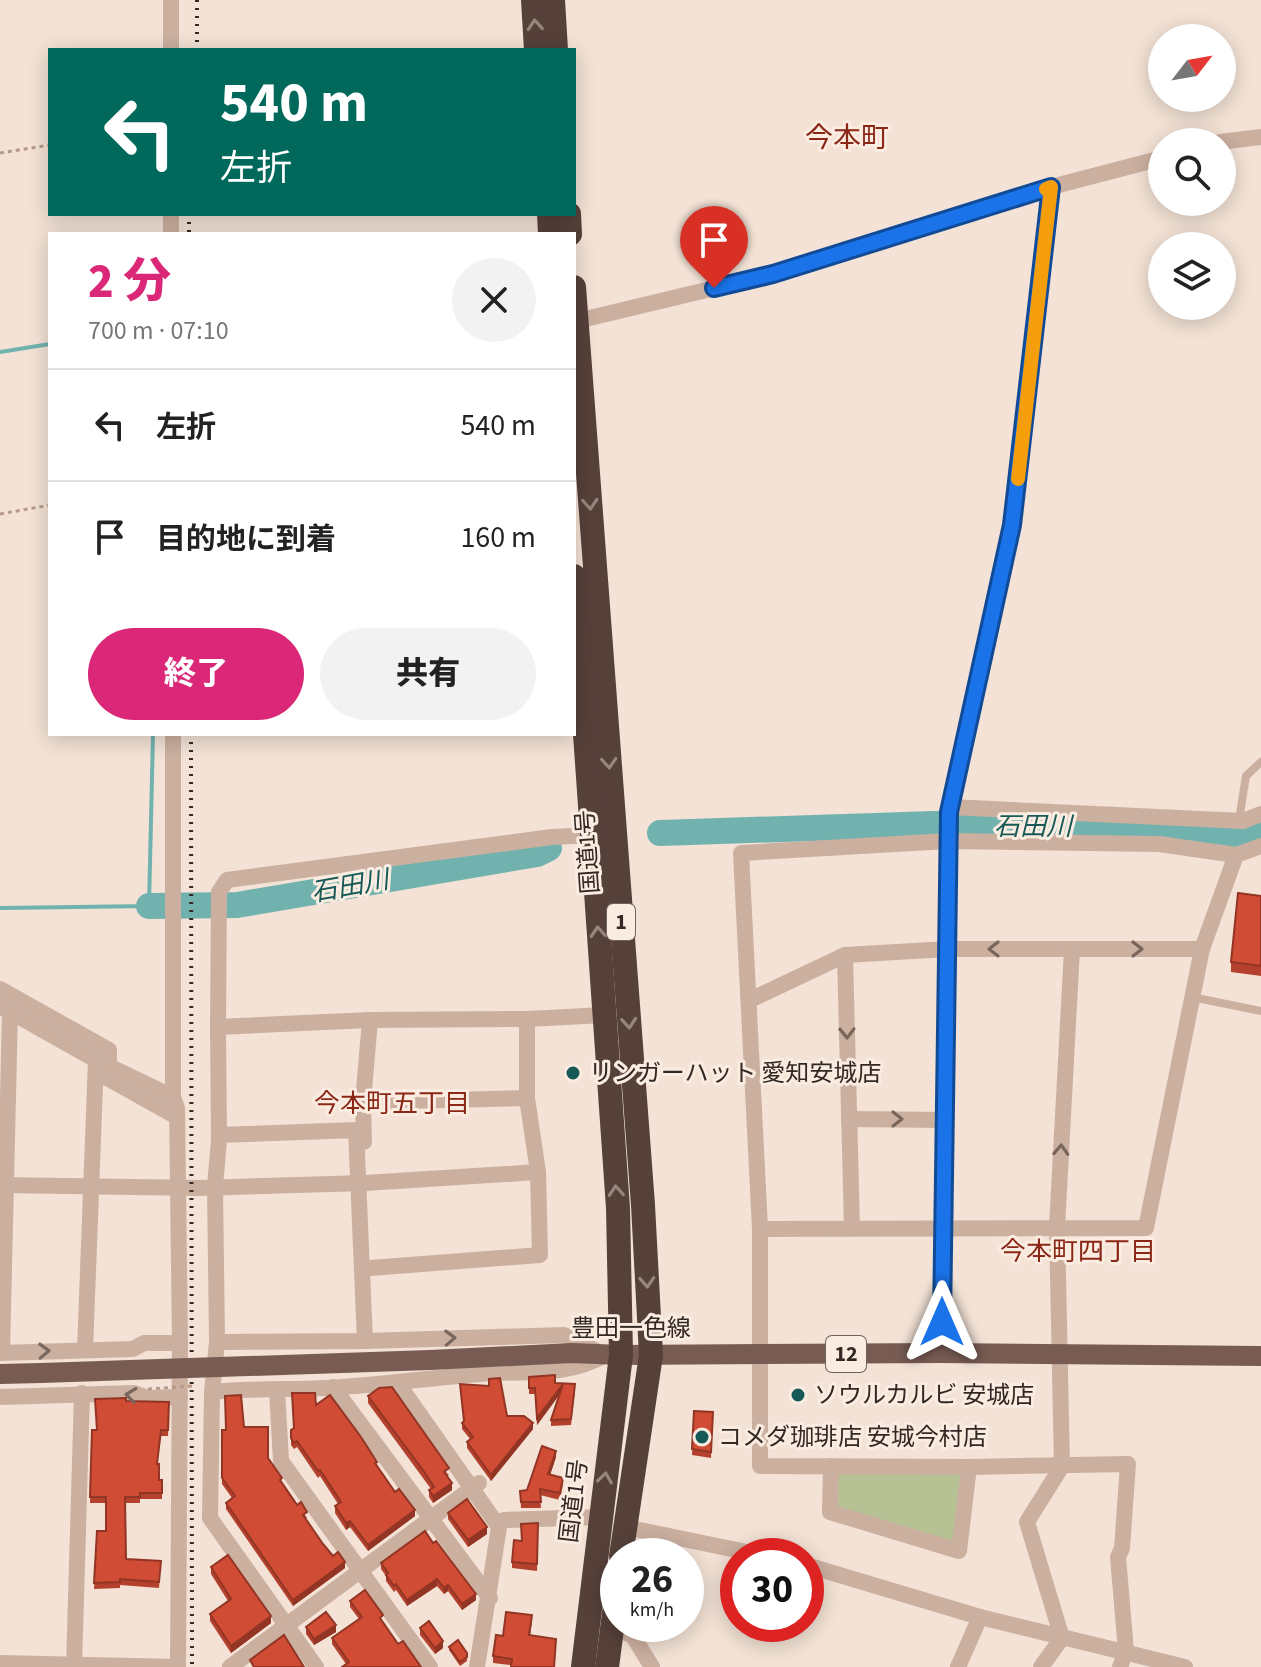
<!DOCTYPE html>
<html lang="ja">
<head>
<meta charset="utf-8">
<style>
  body { margin:0; font-family:"Source Sans 3","Noto Sans JP",sans-serif; background:#f2f2f2; color:#222; height:100vh; display:flex; flex-direction:column; font-size:30px; white-space:nowrap }
  * { box-sizing:border-box; margin:0 }
  p { font-size:26px; color:#767676 }
  .icon { flex:none; width:44px; height:44px; fill:none; stroke:currentColor; stroke-width:2; stroke-linecap:round; stroke-linejoin:round }
  .map { position:relative; flex:1; overflow:hidden }
  .side { position:absolute; left:48px; top:232px; width:528px; height:504px; display:flex; flex-direction:column; background:#fff; border-radius:0px; box-shadow:0 4px 20px #0003 }
  .side>* { flex:none }
  .banner { position:absolute; left:48px; top:48px; width:528px; height:168px; border-radius:0px; box-shadow:0 4px 20px #0003; background:#00695c; color:#fff; overflow:hidden }
  .needle { width:52px; rotate:59deg }
  .tools { position:absolute; left:1148px; top:24px; display:grid; gap:16px }
  .tools a { display:grid; place-items:center; width:88px; height:88px; border-radius:50%; background:#fff; box-shadow:0 4px 20px #0003; font-size:40px }
  .speed { position:absolute; left:600px; top:1538px; display:flex; gap:16px; font-size:40px; font-weight:700; text-align:center }
  .speed>* { display:grid; place-content:center; width:104px; height:104px; border-radius:50%; background:#fff; box-shadow:0 4px 20px #0003; line-height:1 }
  .speed small { font-size:20px; font-weight:400 }
  .speed .limit { border:12px solid #d22; background:#fff; color:#111 }
  .pin { position:absolute; display:grid; place-items:center; width:68px; height:68px; color:#fff; margin:-82px -34px; border-radius:50% 50% 50% 0; rotate:-45deg; box-shadow:0 0 8px #0007 }
  .pin .icon { rotate:45deg }
  .me { position:absolute; width:88px; margin:-44px; rotate:0deg; stroke-linejoin:round; filter:drop-shadow(0 0 6px #0008) }
  .turn { display:flex; align-items:center; gap:28px; height:168px; padding:0 40px; font-size:36px }
  .turn .icon { width:104px; height:104px; stroke-width:2.5 }
  .turn b { display:block; font-size:56px; line-height:68px }
  .round { display:grid; place-items:center; flex:none; width:84px; height:84px; border-radius:42px; background:#f2f2f2 }
  .head { display:flex; align-items:center; justify-content:space-between; height:136px; padding:0 40px }
  h1 { font-size:48px; font-weight:800; line-height:60px; color:#db2777 }
  .action { display:flex; gap:16px; margin-top:auto; padding:16px 40px }
  .action a { flex:1; height:92px; border-radius:48px; background:#db2777; color:#fff; font-size:32px; font-weight:800; line-height:92px; text-align:center }
  .action a+a { background:#f2f2f2; color:#222 }
  ul { padding:0; list-style:none }
  li { display:flex; align-items:center; gap:24px; height:112px; padding:0 40px; border-top:2px solid #e0e0e0 }
  li div { flex:1 }
  li b { display:block; font-size:30px }
  li em { font-style:normal }
  .map>svg:first-child { display:block }
  .green { fill:#b7c294 }
  .lines { fill:none; stroke-linecap:round; stroke-linejoin:round }
  .stream { stroke:#71b2af; stroke-width:4 }
  .river { stroke:#71b2af; stroke-width:26 }
  .path { stroke:#b7998a; stroke-width:3; stroke-dasharray:4 4; stroke-linecap:butt }
  .lane { stroke:#cbb0a0; stroke-width:8 }
  .street { stroke:#cbb0a0; stroke-width:16 }
  .primary { stroke:#785c53; stroke-width:20 }
  .highway { stroke:#56403a; stroke-width:24 }
  .rail { stroke:#342824; stroke-width:4; stroke-dasharray:2 6; stroke-linecap:butt }
  .path-bridge { stroke:#b7998a; stroke-width:3; stroke-dasharray:4 4; stroke-linecap:butt }
  .primary-bridge { stroke:#785c53; stroke-width:20 }
  .wall { fill:#b4412d }
  .shaded-wall { fill:#923524 }
  .building { fill:#d14c34; stroke:#923524; stroke-width:2 }
  .oneway { stroke:#98857d }
  .oneway2 { stroke:#78655c }
  .route-casing { stroke:#114b97; stroke-width:20 }
  .route { stroke:#1a73e8; stroke-width:14 }
  .slow { stroke:#f59e0b; stroke-width:14 }
  .poi-dot { fill:#165957; stroke:#faece1; stroke-width:3 }
  .labels { text-anchor:middle; dominant-baseline:central; stroke-width:6; stroke-linejoin:round; paint-order:stroke }
  .shield { fill:#faece1; stroke:#6f635d; stroke-width:2 }
  .shield-label { font-size:22px; font-weight:bold; fill:#342824 }
  .street-label { font-size:24px; fill:#342824; stroke:#faece1 }
  .poi-label { font-size:24px; fill:#342824; stroke:#faece1; text-anchor:start }
  .water-label { font-size:26px; font-style:italic; fill:#165957; stroke:#faece1 }
  .neighbourhood-label { font-size:26px; fill:#8a2716; stroke:#faece1 }
  .quarter-label { font-size:28px; fill:#8a2716; stroke:#faece1 }
</style>
</head>
<body>
<div class="map">
<svg width="1261" height="1667" viewBox="0 0 1261 1667">
  <rect width="100%" height="100%" fill="#f3e2d5"/>
  <!-- green -->
  <polygon class="green" points="963,1472 954,1544 835,1508 837,1473"/>
  <g class="lines">
    <!-- stream -->
    <g class="stream">
      <polyline points="0,352 50,344"/>
      <polyline points="0,908 149,906 153,734"/>
    </g>
    <!-- river -->
    <g class="river">
      <polyline points="660,833 933,824 1057,824 1214,838 1240,837 1261,830"/>
      <polyline points="149,906 237,905 537,854 549,848"/>
    </g>
    <!-- path -->
    <g class="path">
      <polyline points="0,153 50,145"/>
      <polyline points="0,514 50,505"/>
    </g>
    <!-- lane -->
    <g class="lane">
      <polyline points="1239,820 1246,776 1261,762"/>
      <polyline points="1192,997 1261,1011"/>
    </g>
    <!-- street -->
    <g class="street">
      <polyline points="171,0 171,50"/>
      <polyline points="1220,142 1261,137"/>
      <polyline points="171,234 171,214"/>
      <polyline points="577,321 773,274 1051,187 1162,158"/>
      <polyline points="950,807 1243,821 1261,814"/>
      <polyline points="845,955 852,1228"/>
      <polyline points="0,989 109,1050 109,1079 177,1117"/>
      <polyline points="750,1000 845,955 948,949 1202,949"/>
      <polyline points="0,1006 96,1060 173,1097 177,1108 180,1343 178,1667"/>
      <polyline points="218,1027 219,892 227,880 552,837 591,835"/>
      <polyline points="173,1097 173,734"/>
      <polyline points="363,1102 527,1098"/>
      <polyline points="849,1119 944,1120"/>
      <polyline points="219,1135 356,1130 365,1341"/>
      <polyline points="364,1142 363,1102 370,1020"/>
      <polyline points="0,1185 199,1188 365,1183 538,1172"/>
      <polyline points="760,1229 1146,1228 1202,949 1236,855 1261,846"/>
      <polyline points="370,1268 540,1255 538,1172 527,1098 527,1019"/>
      <polyline points="217,1342 365,1341 564,1335 600,1353"/>
      <polyline points="85,1350 96,1060"/>
      <polyline points="0,1353 133,1349 144,1343 180,1343"/>
      <polyline points="2,1353 10,1012"/>
      <polyline points="941,1353 949,812 1012,525 1051,187"/>
      <polyline points="397,1382 499,1527 477,1667"/>
      <polyline points="333,1387 490,1598"/>
      <polyline points="277,1390 281,1461 430,1667"/>
      <path d="M 212,1392 C 251,1388 289,1390 328,1388 C 379,1385 429,1378 480,1374 C 523,1370 565,1378 605,1355"/>
      <polyline points="0,1397 134,1393 148,1398 180,1397"/>
      <polyline points="831,1466 830,1512 959,1551 969,1467"/>
      <polyline points="504,1520 600,1517"/>
      <polyline points="625,1527 766,1556"/>
      <polyline points="806,1565 980,1617 1185,1667"/>
      <polyline points="613,1626 633,1636 652,1667"/>
      <polyline points="1062,1638 1027,1522 1062,1466 1057,1227 1072,949"/>
      <polyline points="0,1663 178,1667"/>
      <polyline points="74,1667 82,1393"/>
      <polyline points="230,1667 479,1483"/>
      <polyline points="316,1667 210,1518 212,1392 217,1342 215,1186 219,1140 218,1027 370,1020 527,1019 604,1015"/>
      <polyline points="958,1667 980,1617"/>
      <polyline points="1041,1667 1062,1638"/>
      <polyline points="1120,1667 1126,1651 1118,1557 1122,1548 1128,1464 969,1467 760,1466 760,1229 741,853 948,841 1159,844 1236,855"/>
    </g>
    <!-- primary -->
    <g class="primary">
      <polyline points="430,1360 572,1353 621,1355 941,1353 1261,1356"/>
      <polyline points="0,1374 41,1373"/>
    </g>
    <!-- highway -->
    <g class="highway">
      <polyline points="533,0 536,50"/>
      <polyline points="553,0 556,50"/>
      <polyline points="549,214 550,234"/>
      <polyline points="569,214 570,234"/>
      <polyline points="574,287 643,1205 651,1355 621,1556"/>
      <polyline points="574,576 618,1208 621,1355 583,1667"/>
      <polyline points="607,1667 618,1583"/>
    </g>
    <!-- rail -->
    <g class="rail">
      <polyline points="197,0 197,50"/>
      <polyline points="189,214 189,234"/>
      <polyline points="191,734 192,1667"/>
    </g>
    <!-- path-bridge -->
    <polyline class="path-bridge" points="148,1389 192,1386"/>
    <!-- primary-bridge -->
    <polyline class="primary-bridge" points="41,1373 430,1360"/>
  </g>
  <!-- wall -->
  <g class="wall">
    <polygon points="1261,896 1261,976 1231,972 1231,962"/>
    <polygon points="529,1377 555,1383 575,1391 571,1425 551,1426 551,1420 559,1395 537,1425 535,1394 529,1394"/>
    <polygon points="368,1396 449,1475 447,1476 452,1490 433,1503 429,1497 429,1490 431,1489 368,1403"/>
    <polygon points="126,1401 169,1402 168,1436 161,1436 157,1464 159,1480 162,1480 162,1499 140,1499 140,1503 125,1503 126,1559 161,1561 159,1588 120,1585 120,1588 94,1589 97,1531 106,1531 106,1503 90,1503 92,1430 96,1430"/>
    <polygon points="316,1405 377,1466 395,1492 415,1516 368,1551 350,1527 346,1530 335,1513 335,1506 338,1504 320,1476 318,1478 297,1447 294,1449 291,1445 291,1430"/>
    <polygon points="694,1411 713,1412 711,1458 692,1455"/>
    <polygon points="507,1416 533,1429 491,1481 467,1448 467,1442 470,1439 462,1429 462,1423"/>
    <polygon points="244,1427 268,1458 282,1482 307,1518 306,1519 323,1544 345,1568 293,1606 226,1509 226,1503 232,1498 222,1484 222,1430"/>
    <polygon points="556,1457 550,1475 563,1484 560,1500 540,1495 541,1508 521,1508 520,1491 527,1490"/>
    <polygon points="448,1513 487,1534 468,1547 448,1519"/>
    <polygon points="538,1523 537,1571 512,1568 512,1562 521,1541"/>
    <polygon points="425,1531 476,1600 462,1610 448,1591 444,1594 437,1586 407,1606 396,1590 394,1592 386,1581 386,1576 381,1569 381,1563"/>
    <polygon points="211,1567 271,1623 231,1653 210,1621 210,1614 228,1601 211,1574"/>
    <polygon points="350,1601 383,1622 398,1644 421,1667 346,1664 332,1644 332,1638 359,1619 350,1607"/>
    <polygon points="532,1622 530,1636 556,1645 554,1667 511,1667 511,1665 493,1663 493,1656 503,1636"/>
    <polygon points="306,1627 336,1632 314,1645 306,1634"/>
    <polygon points="420,1628 443,1648 435,1654 420,1635"/>
    <polygon points="449,1647 467,1657 467,1661 460,1666 449,1650"/>
  </g>
  <!-- shaded-wall -->
  <g class="shaded-wall">
    <polygon points="563,1384 563,1390 537,1425 537,1418"/>
    <polygon points="533,1423 533,1429 491,1481 491,1475"/>
    <polygon points="556,1451 556,1457 548,1481 548,1474"/>
    <polygon points="452,1483 452,1490 433,1503 433,1496"/>
    <polygon points="415,1510 415,1516 368,1551 368,1545"/>
    <polygon points="350,1521 350,1527 346,1530 346,1523"/>
    <polygon points="487,1527 487,1534 468,1547 468,1540"/>
    <polygon points="345,1562 345,1568 293,1606 293,1600"/>
    <polygon points="437,1579 437,1586 407,1606 407,1600"/>
    <polygon points="448,1585 448,1591 444,1594 444,1588"/>
    <polygon points="476,1594 476,1600 462,1610 462,1604"/>
    <polygon points="271,1616 271,1623 231,1653 231,1646"/>
    <polygon points="336,1625 336,1632 314,1645 314,1639"/>
    <polygon points="443,1641 443,1648 435,1654 435,1648"/>
  </g>
  <!-- building -->
  <g class="building">
    <polygon points="1238,893 1261,896 1261,966 1231,962"/>
    <polygon points="555,1375 555,1383 575,1384 571,1419 551,1420 563,1384 537,1418 535,1388 529,1388 529,1377"/>
    <polygon points="500,1378 507,1416 524,1416 533,1423 491,1475 467,1442 473,1437 462,1423 464,1421 460,1384 489,1386 489,1379"/>
    <polygon points="392,1387 449,1468 444,1472 452,1483 433,1496 429,1490 434,1487 425,1473 368,1396 379,1388"/>
    <polygon points="292,1393 315,1393 316,1405 330,1395 361,1437 377,1462 375,1463 395,1492 399,1489 415,1510 368,1545 350,1521 346,1523 335,1506 341,1502 320,1470 318,1471 297,1441 294,1443 291,1438 291,1430 294,1428"/>
    <polygon points="241,1395 244,1427 268,1427 268,1458 282,1478 280,1480 297,1505 301,1502 307,1512 303,1515 323,1544 333,1556 338,1552 345,1562 293,1600 226,1503 235,1496 222,1478 222,1430 226,1430 225,1396"/>
    <polygon points="126,1398 126,1401 169,1402 168,1430 161,1430 157,1464 159,1464 159,1480 162,1480 162,1493 140,1493 140,1497 125,1497 126,1559 161,1561 159,1582 120,1579 120,1582 94,1583 97,1531 106,1531 106,1497 90,1497 92,1430 97,1430 95,1399"/>
    <polygon points="694,1411 713,1412 711,1452 692,1449"/>
    <polygon points="542,1446 556,1451 548,1474 563,1478 560,1493 540,1489 541,1502 521,1502 520,1491 527,1490"/>
    <polygon points="467,1499 487,1527 468,1540 448,1513"/>
    <polygon points="538,1523 537,1564 512,1562 514,1540 522,1541 521,1524"/>
    <polygon points="425,1531 433,1543 436,1541 476,1594 462,1604 448,1585 444,1588 437,1579 407,1600 396,1584 394,1586 386,1575 388,1573 381,1563"/>
    <polygon points="228,1555 271,1616 231,1646 210,1614 231,1599 211,1567"/>
    <polygon points="365,1590 383,1615 380,1618 398,1644 403,1641 421,1667 342,1667 349,1662 332,1638 362,1617 350,1601"/>
    <polygon points="326,1612 336,1625 314,1639 306,1627"/>
    <polygon points="506,1612 532,1615 529,1635 556,1639 554,1667 511,1667 512,1659 493,1656 496,1635 503,1636"/>
    <polygon points="429,1621 443,1641 435,1648 420,1628"/>
    <polygon points="284,1635 304,1667 254,1667 250,1660"/>
    <polygon points="458,1640 467,1653 467,1657 460,1662 449,1647"/>
  </g>
  <!-- one-way arrows -->
  <defs><path id="oneway-chevron" d="M-2-3.5L2.5 0L-2 3.5" fill="none" stroke-width="1.6" stroke-linecap="round" stroke-linejoin="round" transform="scale(2)"/></defs>
  <g class="oneway">
    <use href="#oneway-chevron" transform="translate(535 25) rotate(-94)"/>
    <use href="#oneway-chevron" transform="translate(590 504) rotate(86)"/>
    <use href="#oneway-chevron" transform="translate(609 763) rotate(86)"/>
    <use href="#oneway-chevron" transform="translate(598 932) rotate(-94)"/>
    <use href="#oneway-chevron" transform="translate(629 1023) rotate(85)"/>
    <use href="#oneway-chevron" transform="translate(616 1191) rotate(-94)"/>
    <use href="#oneway-chevron" transform="translate(647 1282) rotate(87)"/>
    <use href="#oneway-chevron" transform="translate(605 1478) rotate(-82)"/>
  </g>
  <g class="oneway2">
    <use href="#oneway-chevron" transform="translate(994 949) rotate(180)"/>
    <use href="#oneway-chevron" transform="translate(1137 949)"/>
    <use href="#oneway-chevron" transform="translate(847 1033) rotate(89)"/>
    <use href="#oneway-chevron" transform="translate(897 1119)"/>
    <use href="#oneway-chevron" transform="translate(1061 1150) rotate(-87)"/>
    <use href="#oneway-chevron" transform="translate(450 1338) rotate(-2)"/>
    <use href="#oneway-chevron" transform="translate(44 1351) rotate(-2)"/>
    <use href="#oneway-chevron" transform="translate(131 1395) rotate(-173)"/>
  </g>
  <g class="lines">
    <!-- route casing -->
    <g class="route-casing">
      <polyline id="route" points="714,288 773,274 1051,187 1012,525 949,812 942,1322"/>
    </g>
    <!-- route -->
    <use href="#route" class="route"/>
    <!-- slow -->
    <polyline class="slow" points="1018,479 1051,187 1046,189"/>
  </g>
  <!-- markers -->
  <g class="poi-dot">
    <circle cx="573" cy="1073" r="8"/>
    <circle cx="798" cy="1395" r="8"/>
    <circle cx="702" cy="1437" r="8"/>
  </g>
  <g class="labels">
    <!-- shield labels -->
    <g class="shield">
      <rect x="607" y="904" width="28" height="36" rx="6"/>
      <rect x="826" y="1336" width="40" height="36" rx="6"/>
    </g>
    <g class="shield-label">
      <text x="621" y="922">1</text>
      <text x="846" y="1354">12</text>
    </g>
    <!-- street labels -->
    <g class="street-label">
      <text transform="translate(588 852) rotate(-94)">国道1号</text>
      <text x="631" y="1328">豊田一色線</text>
      <text transform="translate(574 1501) rotate(-83)">国道1号</text>
    </g>
    <!-- poi labels -->
    <g class="poi-label">
      <text x="589" y="1073">リンガーハット 愛知安城店</text>
      <text x="814" y="1395">ソウルカルビ 安城店</text>
      <text x="718" y="1437">コメダ珈琲店 安城今村店</text>
    </g>
    <!-- water labels -->
    <g class="water-label">
      <text x="1033" y="826">石田川</text>
      <text transform="translate(350 886) rotate(-10)">石田川</text>
    </g>
    <!-- neighbourhood labels -->
    <g class="neighbourhood-label">
      <text x="392" y="1103">今本町五丁目</text>
      <text x="1078" y="1251">今本町四丁目</text>
    </g>
    <!-- quarter labels -->
    <g class="quarter-label">
      <text x="847" y="138">今本町</text>
    </g>
  </g>
</svg>
<div class="tools">
<a><svg class="needle" viewBox="-14 -14 28 28"><path d="M0-13l5 13h-10z" fill="#e53935"/><path d="M0 13l5-13h-10z" fill="#767676"/></svg></a>
<a><svg class="icon" aria-label="search" viewBox="0 0 24 24"><circle cx="10" cy="10" r="6"/><path d="M15 15l6 6"/></svg></a>
<a><svg class="icon" aria-label="layers" viewBox="0 0 24 24"><path d="M12 4l9 5-9 5-9-5zM3 14l9 5 9-5"/></svg></a>
</div>
<div class="speed"><div>26<small>km/h</small></div><div class="limit">30</div></div>
<div class="pin" style="left:714px;top:288px;background:#d93025"><svg class="icon" aria-label="arrive" viewBox="0 0 24 24"><path d="M6 21V4h12l-3 4 3 4H6"/></svg></div>
<svg class="me" style="left:942px;top:1322px" viewBox="-20 -20 40 40"><path d="M0-17L14 15 0 8-14 15z" fill="#1a73e8" stroke="#fff" stroke-width="4"/></svg>
<div class="banner">
<div class="turn"><svg class="icon" aria-label="left" viewBox="0 0 24 24"><path d="M17 20v-9H6M10 6l-5 5 5 5"/></svg><div><b>540 m</b>左折</div></div>
</div>
<section class="side">
<div class="head"><div><h1>2 分</h1><p>700 m · 07:10</p></div><a class="round"><svg class="icon" aria-label="close" viewBox="0 0 24 24"><path d="M6 6l12 12M18 6L6 18"/></svg></a></div>
<ul>
<li><svg class="icon" aria-label="left" viewBox="0 0 24 24"><path d="M17 20v-9H6M10 6l-5 5 5 5"/></svg><div><b>左折</b></div><em>540 m</em></li>
<li><svg class="icon" aria-label="arrive" viewBox="0 0 24 24"><path d="M6 21V4h12l-3 4 3 4H6"/></svg><div><b>目的地に到着</b></div><em>160 m</em></li>
</ul>
<div class="action"><a>終了</a><a>共有</a></div>
</section>
</div>
</body>
</html>
